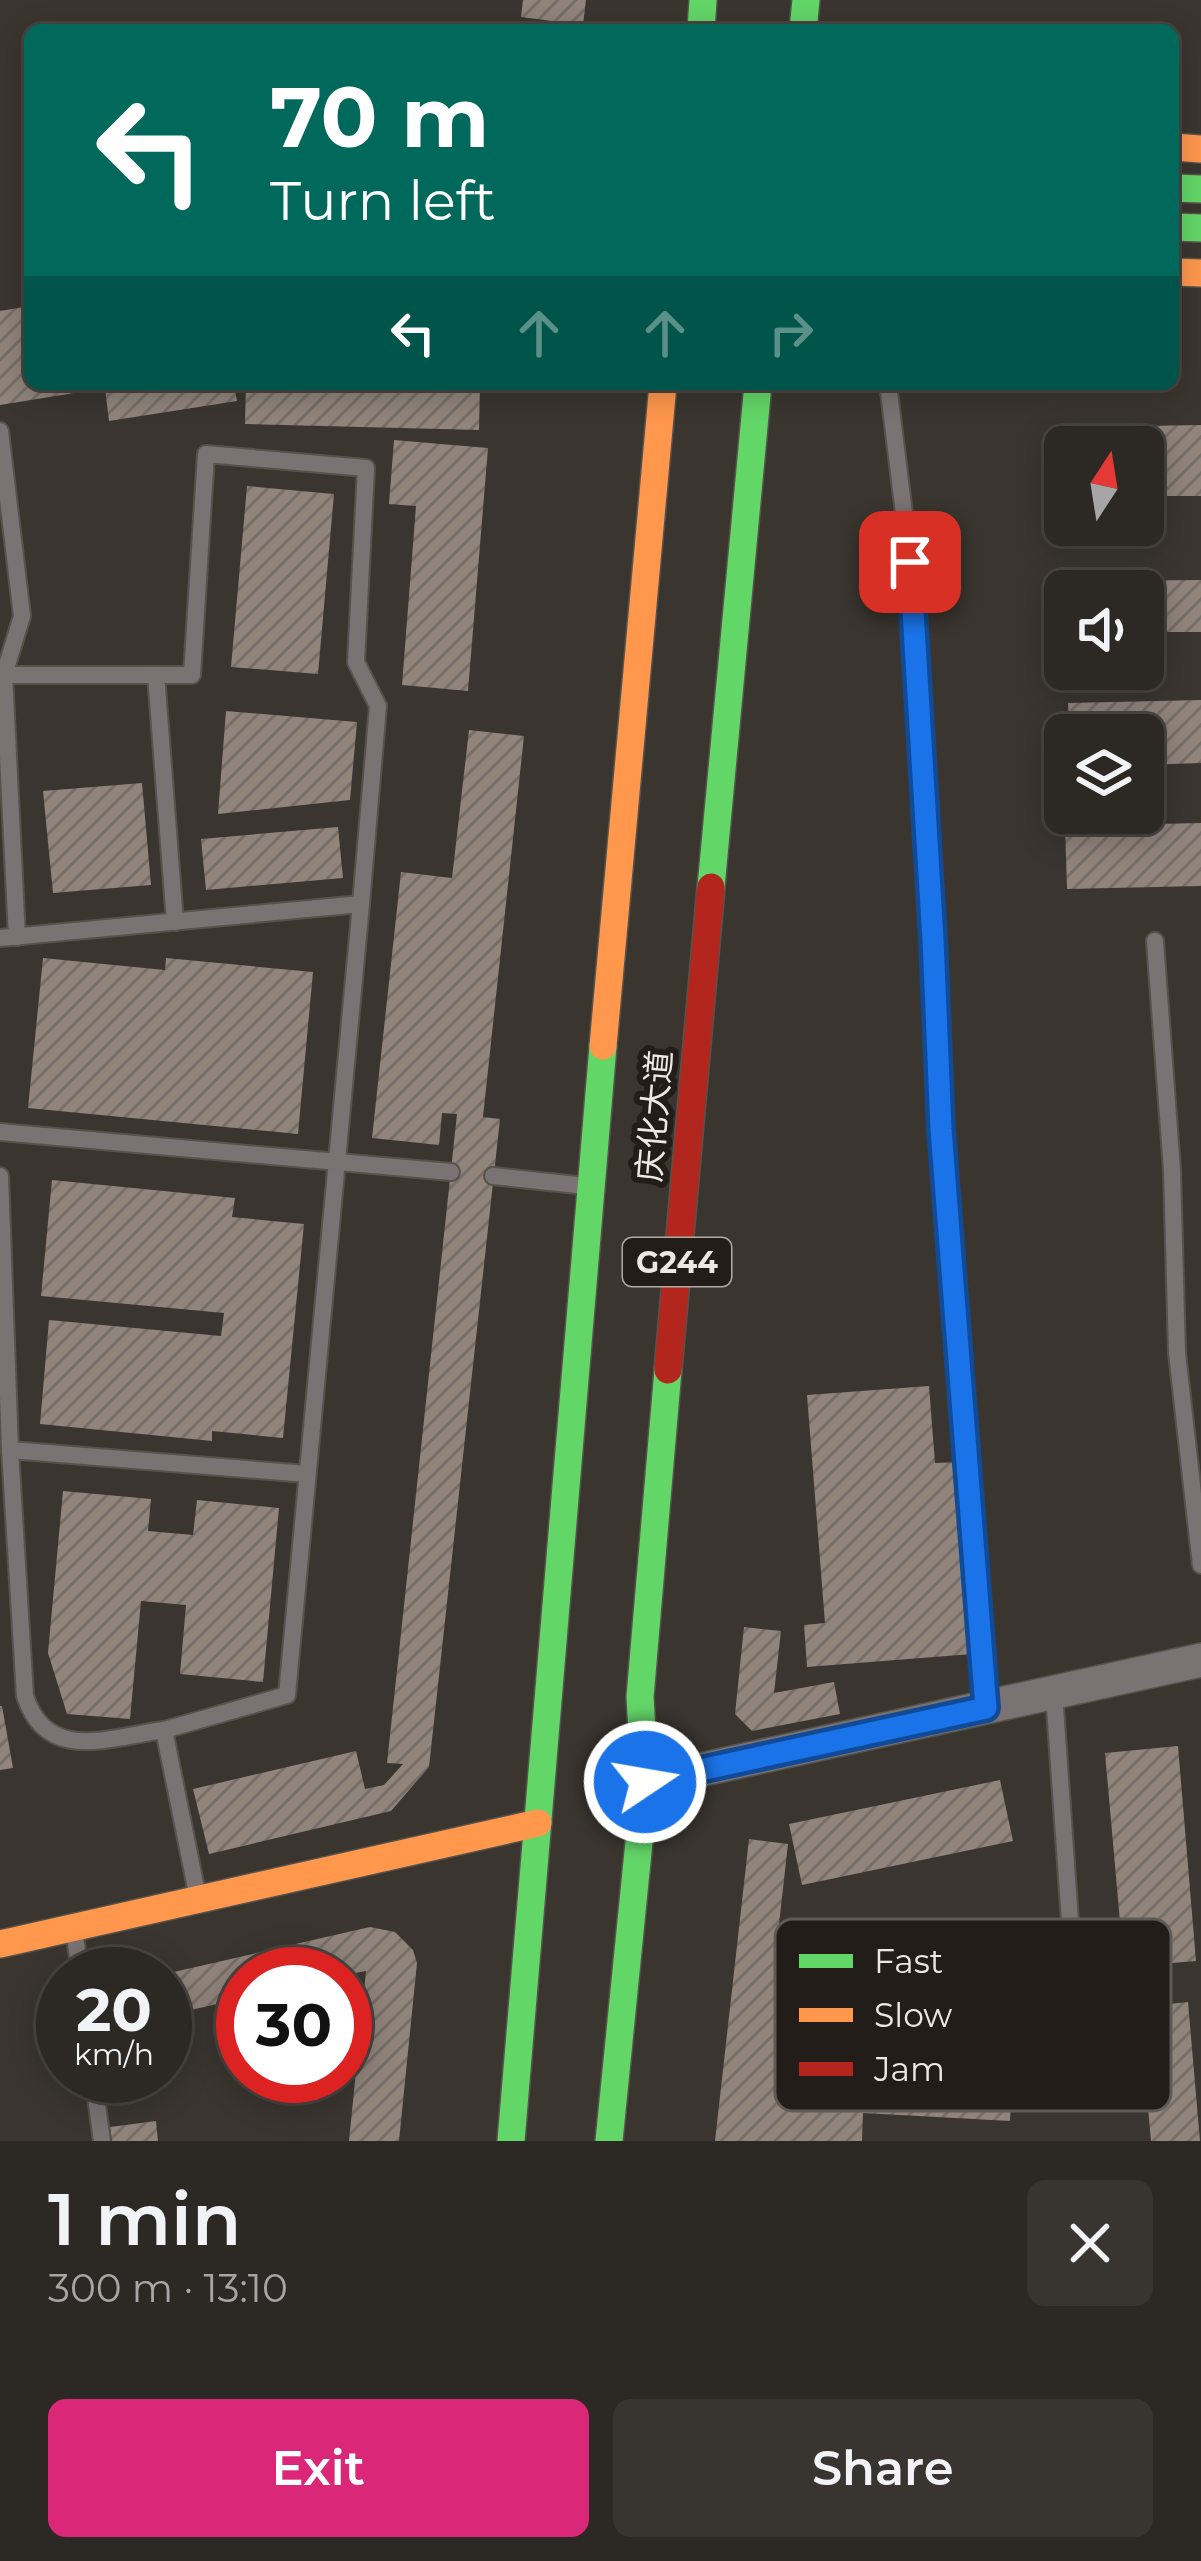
<!DOCTYPE html>
<html lang="en">
<head>
<meta charset="utf-8">
<style>
  body { margin:0; font-family:Montserrat,"Noto Sans SC",sans-serif; background:#383430; color:#f1f3f6; height:100vh; display:flex; flex-direction:column; font-size:45px; white-space:nowrap }
  * { box-sizing:border-box; margin:0 }
  p { font-size:39px; color:#a6a6a6 }
  .icon { flex:none; width:66px; height:66px; fill:none; stroke:currentColor; stroke-width:2; stroke-linecap:round; stroke-linejoin:round }
  .map { position:relative; height:2141px; overflow:hidden }
  .details { display:flex; flex-direction:column; background:#2c2823; flex:1 }
  .details>* { flex:none }
  .hud { position:absolute; left:24px; top:24px; width:1155px; height:366px; border-radius:18px; box-shadow:0 6px 30px #0003,0 0 0 3px #484441; background:#00695c; color:#fff; overflow:hidden }
  .needle { width:78px; rotate:12deg }
  .tools { position:absolute; left:1044px; top:426px; display:grid; gap:24px }
  .tools a { display:grid; place-items:center; width:120px; height:120px; border-radius:18px; background:#2c2823; box-shadow:0 6px 30px #0003,0 0 0 3px #484441; font-size:60px }
  .speed { position:absolute; left:36px; top:1947px; display:flex; gap:24px; font-size:60px; font-weight:700; text-align:center }
  .speed>* { display:grid; place-content:center; width:156px; height:156px; border-radius:50%; background:#2c2823; box-shadow:0 6px 30px #0003,0 0 0 3px #484441; line-height:1 }
  .speed small { font-size:30px; font-weight:400 }
  .speed .limit { border:18px solid #d22; background:#fff; color:#111 }
  .pin { position:absolute; display:grid; place-items:center; width:102px; height:102px; color:#fff; margin:-51px; border-radius:24px; box-shadow:0 6px 18px #0006 }
  .me { position:absolute; width:132px; margin:-66px; rotate:78deg; stroke-linejoin:round; filter:drop-shadow(0 0 9px #0008) }
  .turn { display:flex; align-items:center; gap:42px; height:252px; padding:0 48px; font-size:54px }
  .turn .icon { width:156px; height:156px; stroke-width:2.5 }
  .turn b { display:block; font-size:84px; line-height:102px }
  .lanes { display:flex; align-items:center; height:114px; padding:0 48px; background:#0003; justify-content:center; gap:60px; direction:ltr }
  .lanes .off { opacity:.35 }
  .round { display:grid; place-items:center; flex:none; width:126px; height:126px; border-radius:18px; background:#383430 }
  .headline { display:flex; align-items:center; justify-content:space-between; height:204px; padding:0 48px }
  h1 { font-size:72px; font-weight:600; line-height:90px }
  .primary-button { display:flex; gap:24px; margin-top:auto; padding:24px 48px }
  .primary-button a { flex:1; height:138px; border-radius:18px; background:#db2777; color:#fff; font-size:48px; font-weight:600; line-height:138px; text-align:center }
  .primary-button a+a { background:#383430; color:#f1f3f6 }
  .map>svg:first-child { display:block }
  .building { fill:url(#building-hatch) }
  .lines { fill:none; stroke-linecap:round; stroke-linejoin:round }
  .lane-casing { stroke:#56524c; stroke-width:20 }
  .street-casing { stroke:#56524c; stroke-width:36 }
  .fast-casing { stroke:#56524c; stroke-width:30 }
  .slow-casing { stroke:#56524c; stroke-width:30 }
  .jam-casing { stroke:#56524c; stroke-width:30 }
  .lane { stroke:#7b7273; stroke-width:16 }
  .street { stroke:#7b7273; stroke-width:33 }
  .fast { stroke:#63d668; stroke-width:27 }
  .slow { stroke:#ff974d; stroke-width:27 }
  .jam { stroke:#b3261e; stroke-width:27 }
  .route-casing { stroke:#114b97; stroke-width:30 }
  .route { stroke:#1a73e8; stroke-width:21 }
  .labels { text-anchor:middle; dominant-baseline:central; stroke-width:12; stroke-linejoin:round; paint-order:stroke }
  .shield { fill:#221d19; stroke:#b1aba6; stroke-width:3 }
  .shield-label { font-size:30px; font-weight:bold; fill:#eee8e2 }
  .street-label { font-size:33px; fill:#eee8e2; stroke:#221d19 }
  .key { fill:#221d19; stroke:#5f5a55; stroke-width:3 }
  .key-label { font-size:33px; fill:#eee8e2 }
</style>
</head>
<body>
<div class="map">
<svg width="1201" height="2141" viewBox="0 0 1201 2141">
  <defs>
    <pattern id="building-hatch" width="6" height="6" patternUnits="userSpaceOnUse" patternTransform="scale(3)"><rect width="6" height="6" fill="#90847b"/><path d="M-1 1l2-2M0 6l6-6M5 7l2-2" fill="none" stroke="#766e68"/></pattern>
  </defs>
  <rect width="100%" height="100%" fill="#3a352f"/>
  <!-- building -->
  <g class="building">
    <polygon points="523,0 586,0 583,25 521,17"/>
    <polygon points="30,306 30,384 234,384 237,401 109,421 105,388 0,405 0,311"/>
    <polygon points="246,384 480,384 479,430 245,424"/>
    <polygon points="1201,425 1201,496 1143,496 1143,447 1080,447 1079,427"/>
    <polygon points="394,440 488,448 468,691 402,685 416,506 389,504"/>
    <polygon points="247,486 334,494 318,674 231,667"/>
    <polygon points="1201,580 1201,632 1143,632 1143,591 1082,591 1082,581"/>
    <polygon points="1201,700 1201,763 1143,765 1143,735 1069,735 1068,703"/>
    <polygon points="226,711 357,722 350,800 218,814"/>
    <polygon points="469,730 524,736 483,1117 500,1119 429,1767 391,1811 209,1854 193,1789 356,1751 365,1789 384,1785 403,1764 387,1763 457,1114 442,1113 439,1145 372,1138 401,872 452,878"/>
    <polygon points="142,783 151,885 53,893 43,791"/>
    <polygon points="1201,823 1201,886 1067,889 1065,826"/>
    <polygon points="338,827 343,878 206,890 201,839"/>
    <polygon points="43,958 165,970 166,958 313,972 298,1134 28,1108"/>
    <polygon points="52,1180 235,1198 232,1217 304,1224 283,1438 212,1431 212,1441 40,1424 49,1320 221,1336 224,1313 41,1296"/>
    <polygon points="929,1386 935,1463 962,1462 971,1573 966,1574 972,1654 807,1667 804,1625 825,1623 807,1395"/>
    <polygon points="63,1491 151,1499 148,1531 193,1535 197,1500 279,1508 263,1682 180,1674 186,1605 141,1601 130,1719 67,1714 48,1653"/>
    <polygon points="744,1627 781,1631 774,1693 834,1682 840,1714 752,1731 735,1714"/>
    <polygon points="0,1706 2,1706 13,1768 0,1770"/>
    <polygon points="1178,1746 1196,1961 1124,1967 1105,1753"/>
    <polygon points="1000,1780 1013,1841 802,1885 789,1824"/>
    <polygon points="749,1839 788,1844 778,1933 809,1936 791,2098 863,2101 865,2074 1012,2082 1010,2121 863,2113 862,2141 715,2141"/>
    <polygon points="370,1927 395,1932 413,1950 417,1963 399,2141 349,2141 366,1971 345,1975 243,1974 243,1998 165,2016 165,1974"/>
    <polygon points="1188,2002 1200,2141 1151,2141 1139,2007"/>
    <polygon points="156,2121 158,2141 112,2141 110,2127"/>
  </g>
  <g class="lines">
    <!-- lane casing -->
    <g class="lane-casing">
      <g id="lane">
        <polyline points="888,384 910,562 941,1129 986,1708"/>
        <polyline points="0,431 22,616 4,675 17,937"/>
        <polyline points="4,675 192,675 206,454 366,468 356,662 378,706 361,904"/>
        <polyline points="156,675 175,922"/>
        <polyline points="0,938 361,904 287,1695 164,1730 198,1898"/>
        <polyline points="1155,941 1172,1170 1177,1353 1201,1565"/>
        <polyline points="0,1132 451,1172"/>
        <path d="M 0,1176 L 10,1450 L 25,1696 C 47,1764 110,1737 164,1730"/>
        <polyline points="493,1176 577,1185"/>
        <polyline points="10,1450 307,1474"/>
        <polyline points="1054,1693 1074,1978"/>
        <polyline points="74,1928 80,1974"/>
        <polyline points="93,2076 102,2141"/>
      </g>
    </g>
    <!-- street casing -->
    <g class="street-casing">
      <polyline id="street" points="645,1782 1201,1660"/>
    </g>
    <!-- fast casing -->
    <g class="fast-casing">
      <g id="fast">
        <polyline points="701,30 703,0"/>
        <polyline points="803,30 806,0"/>
        <polyline points="1173,188 1201,189"/>
        <polyline points="1173,227 1201,228"/>
        <polyline points="711,887 758,384"/>
        <polyline points="511,2141 603,1046"/>
        <polyline points="609,2141 645,1782 640,1697 668,1370"/>
      </g>
    </g>
    <!-- slow casing -->
    <g class="slow-casing">
      <g id="slow">
        <polyline points="1173,147 1201,149"/>
        <polyline points="1173,272 1201,273"/>
        <polyline points="603,1046 663,384"/>
        <polyline points="0,1944 538,1823"/>
      </g>
    </g>
    <!-- jam casing -->
    <g class="jam-casing">
      <polyline id="jam" points="668,1370 711,887"/>
    </g>
    <!-- lane -->
    <use href="#lane" class="lane"/>
    <!-- street -->
    <use href="#street" class="street"/>
    <!-- fast -->
    <use href="#fast" class="fast"/>
    <!-- slow -->
    <use href="#slow" class="slow"/>
    <!-- jam -->
    <use href="#jam" class="jam"/>
  </g>
  <g class="lines">
    <!-- route casing -->
    <g class="route-casing">
      <polyline id="route" points="645,1782 986,1708 941,1129 933,939 910,562"/>
    </g>
    <!-- route -->
    <use href="#route" class="route"/>
  </g>
  <g class="labels">
    <!-- shield labels -->
    <rect class="shield" x="623" y="1238" width="108" height="48" rx="9"/>
    <g class="shield-label">
      <text x="677" y="1262">G244</text>
    </g>
    <!-- street labels -->
    <g class="street-label">
      <text transform="translate(654 1116) rotate(-85)">庆化大道</text>
    </g>
  </g>
  <!-- legend -->
  <rect x="775" y="1919" width="396" height="192" rx="18" class="key"/>
  <rect x="799" y="1954" width="54" height="14" fill="#63d668"/>
  <rect x="799" y="2008" width="54" height="14" fill="#ff974d"/>
  <rect x="799" y="2062" width="54" height="14" fill="#b3261e"/>
  <g class="key-label">
    <text x="874" y="1973">Fast</text>
    <text x="874" y="2027">Slow</text>
    <text x="874" y="2081">Jam</text>
  </g>
</svg>
<div class="tools">
<a><svg class="needle" viewBox="-14 -14 28 28"><path d="M0-13l5 13h-10z" fill="#e53935"/><path d="M0 13l5-13h-10z" fill="#a6a6a6"/></svg></a>
<a><svg class="icon" aria-label="sound" viewBox="0 0 24 24"><path d="M4 9h4l5-4v14l-5-4H4zM17 9q2 3 0 6"/></svg></a>
<a><svg class="icon" aria-label="layers" viewBox="0 0 24 24"><path d="M12 4l9 5-9 5-9-5zM3 14l9 5 9-5"/></svg></a>
</div>
<div class="speed"><div>20<small>km/h</small></div><div class="limit">30</div></div>
<div class="pin" style="left:910px;top:562px;background:#d93025"><svg class="icon" aria-label="arrive" viewBox="0 0 24 24"><path d="M6 21V4h12l-3 4 3 4H6"/></svg></div>
<svg class="me" style="left:645px;top:1782px" viewBox="-20 -20 40 40"><circle r="17" fill="#1a73e8" stroke="#fff" stroke-width="3"/><path d="M0-11L8 9 0 5-8 9z" fill="#fff"/></svg>
<div class="hud">
<div class="turn"><svg class="icon" aria-label="left" viewBox="0 0 24 24"><path d="M17 20v-9H6M10 6l-5 5 5 5"/></svg><div><b>70 m</b>Turn left</div></div>
<div class="lanes"><svg class="icon" aria-label="left" viewBox="0 0 24 24"><path d="M17 20v-9H6M10 6l-5 5 5 5"/></svg><svg class="icon off" aria-label="ahead" viewBox="0 0 24 24"><path d="M12 20V5M6 11l6-6 6 6"/></svg><svg class="icon off" aria-label="ahead" viewBox="0 0 24 24"><path d="M12 20V5M6 11l6-6 6 6"/></svg><svg class="icon off" aria-label="right" viewBox="0 0 24 24"><path d="M7 20v-9h11M14 6l5 5-5 5"/></svg></div>
</div>
</div>
<section class="details">
<div class="headline"><div><h1>1 min</h1><p>300 m · 13:10</p></div><a class="round"><svg class="icon" aria-label="close" viewBox="0 0 24 24"><path d="M6 6l12 12M18 6L6 18"/></svg></a></div>
<div class="primary-button"><a>Exit</a><a>Share</a></div>
</section>
</body>
</html>
